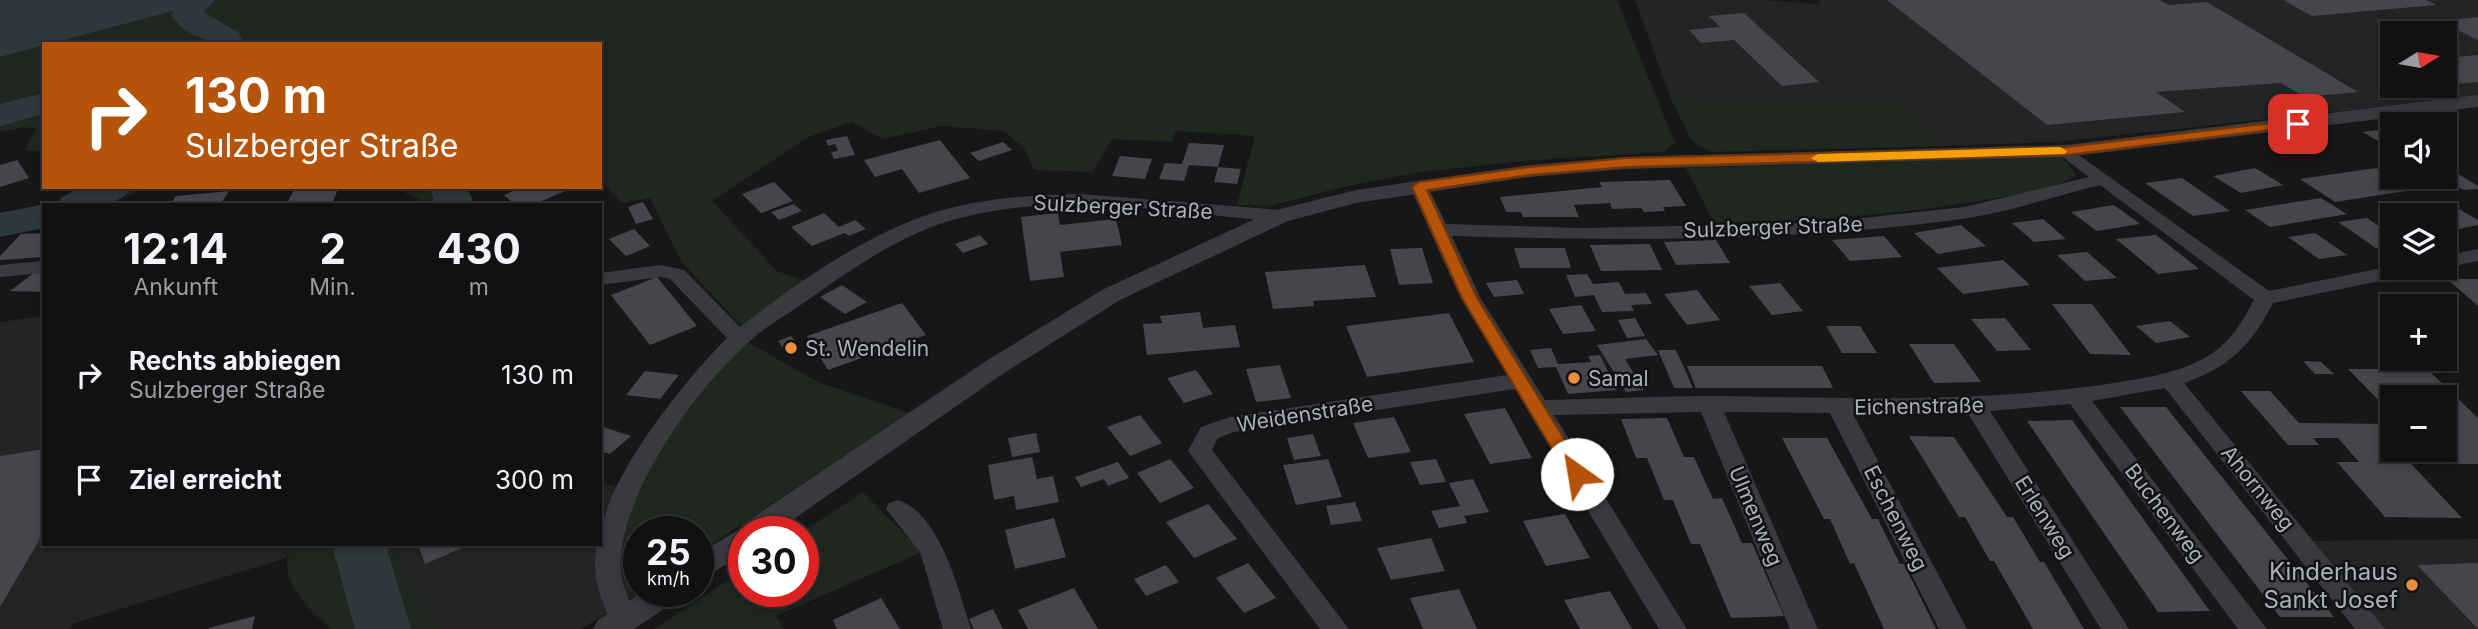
<!DOCTYPE html>
<html lang="de">
<head>
<meta charset="utf-8">
<style>
  body { margin:0; font-family:Inter,sans-serif; background:#1a1a1c; color:#f1f3f6; height:100vh; display:flex; flex-direction:column; font-size:26px; white-space:nowrap }
  * { box-sizing:border-box; margin:0 }
  p { font-size:23px; color:#9c9da0 }
  .icon { flex:none; width:38px; height:38px; fill:none; stroke:currentColor; stroke-width:2; stroke-linecap:round; stroke-linejoin:round }
  .map { position:relative; flex:1; overflow:hidden }
  .details { position:absolute; left:42px; top:203px; width:560px; height:343px; display:flex; flex-direction:column; background:#111113; border-radius:0px; box-shadow:0 4px 10px #0003,0 0 0 2px #303133 }
  .details>* { flex:none }
  .hud { position:absolute; left:42px; top:42px; width:560px; height:147px; border-radius:0px; box-shadow:0 4px 10px #0003,0 0 0 2px #303133; background:#b45309; color:#fff; overflow:hidden }
  .needle { width:46px; rotate:79deg }
  .buttons { position:absolute; left:2380px; top:21px; display:grid; gap:14px }
  .buttons a { display:grid; place-items:center; width:77px; height:77px; border-radius:0px; background:#111113; box-shadow:0 4px 10px #0003,0 0 0 2px #303133; font-size:35px }
  .speed { position:absolute; left:623px; top:516px; display:flex; gap:14px; font-size:35px; font-weight:700; text-align:center }
  .speed>* { display:grid; place-content:center; width:91px; height:91px; border-radius:50%; background:#111113; box-shadow:0 4px 10px #0003,0 0 0 2px #303133; line-height:1 }
  .speed small { font-size:18px; font-weight:400 }
  .speed .limit { border:10px solid #d22; background:#fff; color:#111 }
  .pin { position:absolute; display:grid; place-items:center; width:60px; height:60px; color:#fff; margin:-30px; border-radius:14px; box-shadow:0 4px 10px #0006 }
  .me { position:absolute; width:77px; margin:-38px; rotate:328deg; stroke-linejoin:round; filter:drop-shadow(0 0 5px #0008) }
  .turn { display:flex; align-items:center; gap:24px; height:147px; padding:0 28px; font-size:32px }
  .turn .icon { width:91px; height:91px; stroke-width:2.5 }
  .turn b { display:block; font-size:49px; line-height:60px }
  .eta { display:flex; justify-content:space-evenly; align-items:center; height:119px; text-align:center }
  .eta b { font-size:42px; font-weight:700; line-height:49px }
  ul { padding:0; list-style:none }
  li { display:flex; align-items:center; gap:21px; height:105px; padding:0 28px }
  li div { flex:1 }
  li b { display:block; font-size:26px }
  li em { font-style:normal }
  .map>svg:first-child { display:block }
  .built { fill:#232426; fill-rule:evenodd }
  .green { fill:#1f271f }
  .water { fill:#2d393c }
  .lines { fill:none; stroke-linecap:round; stroke-linejoin:round }
  .river { fill:#2d393c; fill-rule:evenodd }
  .building { fill:#444649 }
  .minor { fill:#383a3e; fill-rule:evenodd }
  .tertiary { fill:#383a3e; fill-rule:evenodd }
  .route { fill:#b45309; stroke:#753606; stroke-width:2 }
  .slow { fill:#f59e0b }
  .poi-dot { fill:#ea8e3e; stroke:#121214; stroke-width:2.5 }
  .labels { text-anchor:middle; dominant-baseline:central; stroke-width:5; stroke-linejoin:round; paint-order:stroke }
  .street-label { font-size:21px; fill:#aab1b8; stroke:#121214 }
  .poi-label { font-size:21px; fill:#aab1b8; stroke:#121214; text-anchor:start }
  .near-poi-label { font-size:24px; fill:#aab1b8; stroke:#121214; text-anchor:end }
</style>
</head>
<body>
<div class="map">
<svg width="2478" height="629" viewBox="0 0 2478 629">
  <rect width="100%" height="100%" fill="#171719"/>
  <!-- built -->
  <g class="built">
    <path d="M 1635,0 L 1763,0 L 1820,4 L 1819,0 L 2478,0 L 2478,96 L 2057,142 L 1941,146 L 1898,101 L 1671,99 ZM 2392,33 L 2445,33 L 2445,86 L 2392,86 Z"/>
    <polygon points="44,316 44,544 291,544 286,558 72,624 69,629 0,629 0,322"/>
    <polygon points="600,482 619,488 608,613 580,629 442,629 399,564 395,544 600,544"/>
    <polygon points="2478,539 2478,629 2381,629 2310,541"/>
  </g>
  <!-- green -->
  <g class="green">
    <polygon points="215,0 1617,0 1675,143 1664,152 1522,161 1421,172 1342,187 1271,206 1237,205 1255,136 1176,131 1172,142 1112,139 1092,172 1034,170 1024,148 1004,131 942,126 882,139 852,122 808,137 712,201 777,271 811,283 744,329 681,261 650,198 622,203 600,180 600,44 48,44"/>
    <polygon points="44,45 44,152 25,150 36,129 25,127 0,132 0,57"/>
    <polygon points="1671,99 1898,101 1941,146 1710,152 1692,141"/>
    <path d="M 2061,156 L 2077,175 C 2051,190 2019,194 1990,199 C 1899,215 1806,221 1714,223 L 1686,168 Z"/>
    <polygon points="102,187 154,187 96,205 74,205"/>
    <polygon points="393,187 462,187 467,205 422,201"/>
    <polygon points="744,340 818,382 909,413 698,553 698,532 639,532 639,592 641,592 627,601 618,576 618,553 627,517 662,442"/>
    <polygon points="863,492 922,552 776,616 785,629 654,629 744,570 744,592 803,592 802,532"/>
    <path d="M 291,544 L 395,544 L 399,564 L 442,629 L 331,629 C 307,607 276,580 291,544 Z"/>
  </g>
  <!-- water -->
  <polygon class="water" points="0,0 215,0 0,57"/>
  <g class="lines">
    <!-- river -->
    <g class="river">
      <path d="M 180,0 L 215,0 L 204,12 L 239,33 L 244,44 C 217,44 188,40 171,15 Z"/>
      <polygon points="44,93 44,114 0,126 0,104"/>
      <path d="M 82,187 L 133,187 C 116,211 82,205 57,205 L 62,197 Z"/>
      <polygon points="428,187 466,187 472,198 471,205 431,205 434,198"/>
      <polygon points="44,204 47,205 44,205 44,228 0,237 0,213"/>
      <polygon points="335,544 389,544 388,553 411,629 355,629 334,553"/>
    </g>
  </g>
  <!-- building -->
  <g class="building">
    <polygon points="1887,0 2160,0 2169,5 2207,2 2358,92 2305,97 2281,83 2156,92 2185,112 2047,125"/>
    <polygon points="2283,0 2426,0 2436,5 2312,16"/>
    <polygon points="1744,13 1819,82 1782,86 1734,40 1701,43 1689,30 1720,27 1709,16"/>
    <polygon points="2478,17 2478,40 2439,21"/>
    <polygon points="2478,55 2478,82 2445,85 2445,58"/>
    <polygon points="2386,129 2392,133 2392,145 2386,146 2363,132"/>
    <polygon points="847,136 855,155 834,159 831,152 838,151 835,144 828,146 826,140"/>
    <polygon points="940,140 970,178 919,193 902,169 875,177 864,160"/>
    <polygon points="1003,142 1012,150 979,161 970,153"/>
    <polygon points="1189,143 1224,145 1218,167 1189,165 1184,181 1159,179 1165,163 1182,164"/>
    <polygon points="1120,156 1152,159 1145,179 1112,176"/>
    <polygon points="17,160 29,178 0,187 0,165"/>
    <polygon points="2445,166 2478,186 2478,189 2464,190 2436,177 2445,177"/>
    <polygon points="1218,167 1241,169 1237,184 1214,182"/>
    <polygon points="2255,168 2283,185 2241,193 2213,176"/>
    <polygon points="2376,168 2412,190 2335,202 2300,179"/>
    <polygon points="2182,178 2230,211 2193,216 2145,183"/>
    <polygon points="1670,180 1686,206 1663,207 1665,211 1644,212 1641,208 1612,209 1610,203 1574,205 1579,217 1523,217 1521,212 1506,212 1500,197 1602,187 1599,182"/>
    <polygon points="774,182 793,201 761,213 742,194"/>
    <polygon points="339,187 333,201 286,205 295,188"/>
    <polygon points="523,187 575,187 532,205 515,205 504,195"/>
    <polygon points="229,191 220,205 170,205 176,196"/>
    <polygon points="2321,198 2347,214 2270,227 2245,210"/>
    <polygon points="643,202 653,219 636,224 628,207"/>
    <polygon points="794,204 802,211 779,220 771,212"/>
    <polygon points="2114,205 2140,224 2097,231 2071,212"/>
    <polygon points="2452,205 2478,220 2478,225 2459,229 2445,220 2445,215 2436,215 2425,209"/>
    <polygon points="824,213 839,227 855,220 866,229 849,236 845,233 812,246 791,227"/>
    <polygon points="1058,213 1060,225 1116,219 1122,245 1060,252 1064,277 1030,281 1021,217"/>
    <polygon points="2367,218 2392,235 2392,246 2376,248 2338,222"/>
    <polygon points="2043,219 2066,239 2034,242 2012,223"/>
    <polygon points="1961,225 1986,246 1938,254 1914,233"/>
    <polygon points="634,229 650,246 626,256 609,239"/>
    <polygon points="44,233 44,257 0,260 0,256 21,234"/>
    <polygon points="2315,233 2347,255 2319,259 2288,237"/>
    <polygon points="980,235 988,244 963,253 955,244"/>
    <polygon points="2156,235 2199,269 2158,274 2116,239"/>
    <polygon points="1884,236 1902,257 1850,261 1832,240"/>
    <polygon points="1716,240 1730,263 1676,265 1664,242"/>
    <polygon points="1650,244 1662,270 1601,271 1590,245"/>
    <polygon points="1422,248 1433,283 1399,285 1390,249"/>
    <polygon points="1514,248 1565,248 1571,268 1520,268"/>
    <polygon points="2087,252 2117,278 2085,281 2057,255"/>
    <polygon points="2003,260 2030,285 1963,294 1937,268"/>
    <polygon points="1365,265 1376,297 1313,301 1314,306 1273,309 1265,272"/>
    <polygon points="35,272 44,273 44,292 10,291"/>
    <polygon points="1587,274 1593,284 1619,282 1625,294 1646,293 1652,304 1631,305 1634,311 1602,312 1594,295 1575,297 1566,275"/>
    <polygon points="657,277 697,326 650,345 611,295"/>
    <polygon points="2447,279 2478,279 2478,306"/>
    <polygon points="1517,280 1524,294 1494,297 1486,283"/>
    <polygon points="1780,283 1803,311 1772,315 1749,286"/>
    <polygon points="842,285 867,302 845,314 820,297"/>
    <polygon points="1697,290 1720,320 1687,325 1664,294"/>
    <polygon points="902,303 926,335 828,370 807,336"/>
    <polygon points="2052,304 2092,304 2131,355 2090,354"/>
    <polygon points="1581,305 1596,331 1563,334 1549,309"/>
    <polygon points="1200,312 1203,328 1235,325 1240,347 1147,355 1143,324 1162,323 1160,316"/>
    <polygon points="1449,313 1474,362 1367,377 1346,326"/>
    <polygon points="1635,318 1645,336 1627,338 1618,320"/>
    <polygon points="2005,318 2031,350 1997,351 1971,319"/>
    <polygon points="2170,321 2190,337 2156,343 2136,326"/>
    <polygon points="1826,326 1860,326 1877,353 1842,353"/>
    <polygon points="791,336 799,346 792,352 786,352 778,341"/>
    <polygon points="1646,339 1658,355 1625,359 1644,390 1626,392 1597,345"/>
    <polygon points="1909,344 1954,344 1981,382 1934,383"/>
    <polygon points="1551,348 1558,364 1591,362 1588,356 1600,355 1617,390 1568,394 1556,367 1538,368 1530,350"/>
    <polygon points="1658,350 1676,350 1693,388 1674,388"/>
    <polygon points="2303,361 2321,362 2334,374 2315,374"/>
    <polygon points="1280,365 1291,398 1256,402 1246,369"/>
    <polygon points="1687,366 1822,366 1833,388 1696,388"/>
    <polygon points="2348,369 2427,369 2478,418 2478,464 2441,464 2427,450 2445,450 2445,397 2392,397 2392,414"/>
    <polygon points="1196,370 1213,394 1184,403 1167,378"/>
    <polygon points="645,371 679,375 660,399 626,395"/>
    <polygon points="2241,391 2270,391 2299,423 2392,424 2392,438 2387,438 2392,444 2392,450 2398,450 2462,518 2385,517 2337,462 2359,462 2338,438 2313,438 2319,445 2288,445"/>
    <polygon points="2120,407 2166,407 2334,617 2280,617"/>
    <polygon points="1505,408 1532,458 1490,464 1464,414"/>
    <polygon points="1140,415 1162,443 1130,456 1107,427"/>
    <polygon points="1394,417 1411,452 1368,458 1353,423"/>
    <polygon points="1667,418 1684,457 1694,457 1713,499 1722,498 1742,543 1752,543 1784,616 1731,618 1700,544 1691,544 1673,500 1664,500 1647,458 1636,458 1621,419"/>
    <polygon points="2072,420 2136,509 2210,611 2158,612 2027,421"/>
    <polygon points="600,426 631,436 610,454 600,451"/>
    <polygon points="1036,433 1040,452 1012,457 1008,438"/>
    <polygon points="1313,434 1321,456 1294,460 1287,438"/>
    <polygon points="1909,436 1954,437 2007,517 2013,517 2040,562 2044,562 2084,629 2033,629 1994,561 1990,561 1965,517 1959,517"/>
    <polygon points="1782,438 1827,438 1872,519 1878,519 1900,564 1904,564 1936,629 1884,629 1854,563 1850,564 1830,519 1824,519"/>
    <polygon points="44,449 44,532 0,607 0,456"/>
    <polygon points="1032,457 1037,479 1053,476 1059,502 1016,510 1014,496 994,500 988,465"/>
    <polygon points="1170,459 1194,488 1160,503 1137,473"/>
    <polygon points="1328,459 1342,497 1296,505 1283,465"/>
    <polygon points="1436,459 1446,482 1420,485 1410,462"/>
    <polygon points="1118,462 1129,478 1108,486 1104,479 1081,487 1075,477"/>
    <polygon points="1473,479 1489,512 1464,516 1467,523 1439,528 1431,511 1460,506 1449,483"/>
    <polygon points="1355,502 1362,521 1331,525 1326,506"/>
    <polygon points="1208,504 1237,539 1194,558 1166,522"/>
    <polygon points="1565,514 1590,558 1546,566 1523,521"/>
    <polygon points="1054,518 1066,557 1015,569 1005,530"/>
    <polygon points="1431,538 1445,571 1391,580 1377,548"/>
    <polygon points="418,544 471,544 425,564"/>
    <polygon points="1248,563 1276,598 1244,613 1216,578"/>
    <polygon points="2478,563 2478,629 2417,565"/>
    <polygon points="1166,565 1179,582 1146,596 1134,579"/>
    <polygon points="1074,588 1098,629 1028,629 1018,610"/>
    <polygon points="1459,589 1477,629 1423,629 1410,598"/>
    <polygon points="1610,591 1632,629 1580,629 1564,600"/>
    <polygon points="881,598 900,629 837,629 833,620"/>
    <polygon points="993,609 1003,629 974,629 969,619"/>
    <polygon points="255,616 252,629 209,629 209,628"/>
  </g>
  <g class="lines">
    <!-- minor -->
    <g class="minor">
      <path d="M 2066,146 L 2269,291 L 2392,266 L 2424,268 L 2414,274 L 2273,303 C 2252,344 2229,368 2184,383 L 2385,629 L 2355,629 L 2165,388 L 2092,401 L 2267,629 L 2238,629 L 2070,404 L 1990,411 L 2129,629 L 2101,629 L 1967,412 L 1853,414 L 1967,629 L 1939,629 L 1830,413 L 1724,412 L 1818,629 L 1790,629 L 1701,412 L 1554,415 L 1687,629 L 1659,629 L 1515,389 L 1234,432 L 1218,438 L 1212,450 L 1349,629 L 1320,629 L 1188,451 L 1201,427 L 1230,417 L 1507,375 L 1460,297 L 1410,187 L 1412,183 L 1426,183 L 1446,224 L 1582,228 L 1817,223 L 1964,207 L 2089,177 L 2060,155 L 2057,151 ZM 2100,185 L 2254,300 C 2242,322 2230,343 2208,356 C 2176,375 2137,379 2101,385 C 1973,403 1843,398 1714,396 C 1658,396 1601,399 1545,400 L 1480,297 L 1452,236 C 1621,241 1792,242 1961,219 C 2007,213 2055,196 2100,185 Z"/>
      <path d="M 1081,194 L 1280,210 L 1290,216 L 1280,222 C 1177,213 1067,191 964,217 C 904,231 852,269 802,304 C 785,316 766,326 750,341 C 697,388 628,483 621,555 C 618,579 628,599 639,620 L 630,629 L 615,628 C 600,601 591,575 597,544 L 600,544 C 600,484 685,380 727,338 L 670,279 L 661,277 L 600,285 L 600,273 L 661,265 L 684,270 L 740,327 C 797,283 864,235 933,213 C 981,198 1031,195 1081,194 Z"/>
      <polygon points="2478,249 2478,261 2445,268 2444,268 2445,256"/>
      <polygon points="44,261 44,273 0,277 0,265"/>
      <path d="M 898,500 C 940,513 959,592 971,629 L 943,629 L 920,552 L 886,509 L 889,503 Z"/>
    </g>
    <!-- tertiary -->
    <g class="tertiary">
      <polygon points="2478,95 2478,107 2066,157 1626,169 1530,177 1356,203 1288,221 1120,300 1004,373 775,532 744,532 744,554 698,581 698,554 740,529 743,524 986,361 1102,290 1272,211 1356,190 1530,165 1626,157 2066,145"/>
      <polygon points="643,592 681,592 677,600 634,629 593,629 598,620"/>
    </g>
  </g>
  <!-- route -->
  <polygon class="route" points="2298,120 2302,121 2302,126 2066,155 1626,167 1530,175 1427,190 1477,298 1586,474 1577,481 1570,479 1462,298 1412,187 1419,182 1530,167 1626,158 2066,147"/>
  <!-- slow -->
  <polygon class="slow" points="2060,147 2067,151 2065,154 1818,162 1811,158 1818,154"/>
  <!-- markers -->
  <g class="poi-dot">
    <circle cx="791" cy="348" r="7"/>
    <circle cx="1574" cy="378" r="7"/>
    <circle cx="2412" cy="585" r="7"/>
  </g>
  <g class="labels">
    <!-- street labels -->
    <g class="street-label">
      <text transform="translate(1123 207) rotate(3)">Sulzberger Straße</text>
      <text transform="translate(1773 227) rotate(-2)">Sulzberger Straße</text>
      <text transform="translate(1919 406) rotate(-1)">Eichenstraße</text>
      <text transform="translate(1305 414) rotate(-9)">Weidenstraße</text>
      <text transform="translate(2258 488) rotate(51)">Ahornweg</text>
      <text transform="translate(2165 513) rotate(53)">Buchenweg</text>
      <text transform="translate(1756 516) rotate(67)">Ulmenweg</text>
      <text transform="translate(2045 517) rotate(58)">Erlenweg</text>
      <text transform="translate(1896 518) rotate(63)">Eschenweg</text>
    </g>
    <!-- poi labels -->
    <g class="poi-label">
      <text x="805" y="348">St. Wendelin</text>
      <text x="1588" y="378">Samal</text>
    </g>
    <!-- near-poi labels -->
    <g class="near-poi-label">
      <text x="2398" y="571">Kinderhaus<tspan x="2398" dy="28">Sankt Josef</tspan></text>
    </g>
  </g>
</svg>
<div class="buttons">
<a><svg class="needle" viewBox="-14 -14 28 28"><path d="M0-13l5 13h-10z" fill="#e53935"/><path d="M0 13l5-13h-10z" fill="#9c9da0"/></svg></a>
<a><svg class="icon" aria-label="sound" viewBox="0 0 24 24"><path d="M4 9h4l5-4v14l-5-4H4zM17 9q2 3 0 6"/></svg></a>
<a><svg class="icon" aria-label="layers" viewBox="0 0 24 24"><path d="M12 4l9 5-9 5-9-5zM3 14l9 5 9-5"/></svg></a>
<a>+</a>
<a>−</a>
</div>
<div class="speed"><div>25<small>km/h</small></div><div class="limit">30</div></div>
<div class="pin" style="left:2298px;top:124px;background:#d93025"><svg class="icon" aria-label="arrive" viewBox="0 0 24 24"><path d="M6 21V4h12l-3 4 3 4H6"/></svg></div>
<svg class="me" style="left:1577px;top:474px" viewBox="-20 -20 40 40"><circle r="19" fill="#fff"/><path d="M0-13L10 11 0 6-10 11z" fill="#b45309"/></svg>
<div class="hud">
<div class="turn"><svg class="icon" aria-label="right" viewBox="0 0 24 24"><path d="M7 20v-9h11M14 6l5 5-5 5"/></svg><div><b>130 m</b>Sulzberger Straße</div></div>
</div>
<section class="details">
<div class="eta">
<div><b>12:14</b><p>Ankunft</p></div>
<div><b>2</b><p>Min.</p></div>
<div><b>430</b><p>m</p></div>
</div>
<ul>
<li><svg class="icon" aria-label="right" viewBox="0 0 24 24"><path d="M7 20v-9h11M14 6l5 5-5 5"/></svg><div><b>Rechts abbiegen</b><p>Sulzberger Straße</p></div><em>130 m</em></li>
<li><svg class="icon" aria-label="arrive" viewBox="0 0 24 24"><path d="M6 21V4h12l-3 4 3 4H6"/></svg><div><b>Ziel erreicht</b></div><em>300 m</em></li>
</ul>
</section>
</div>
</body>
</html>
